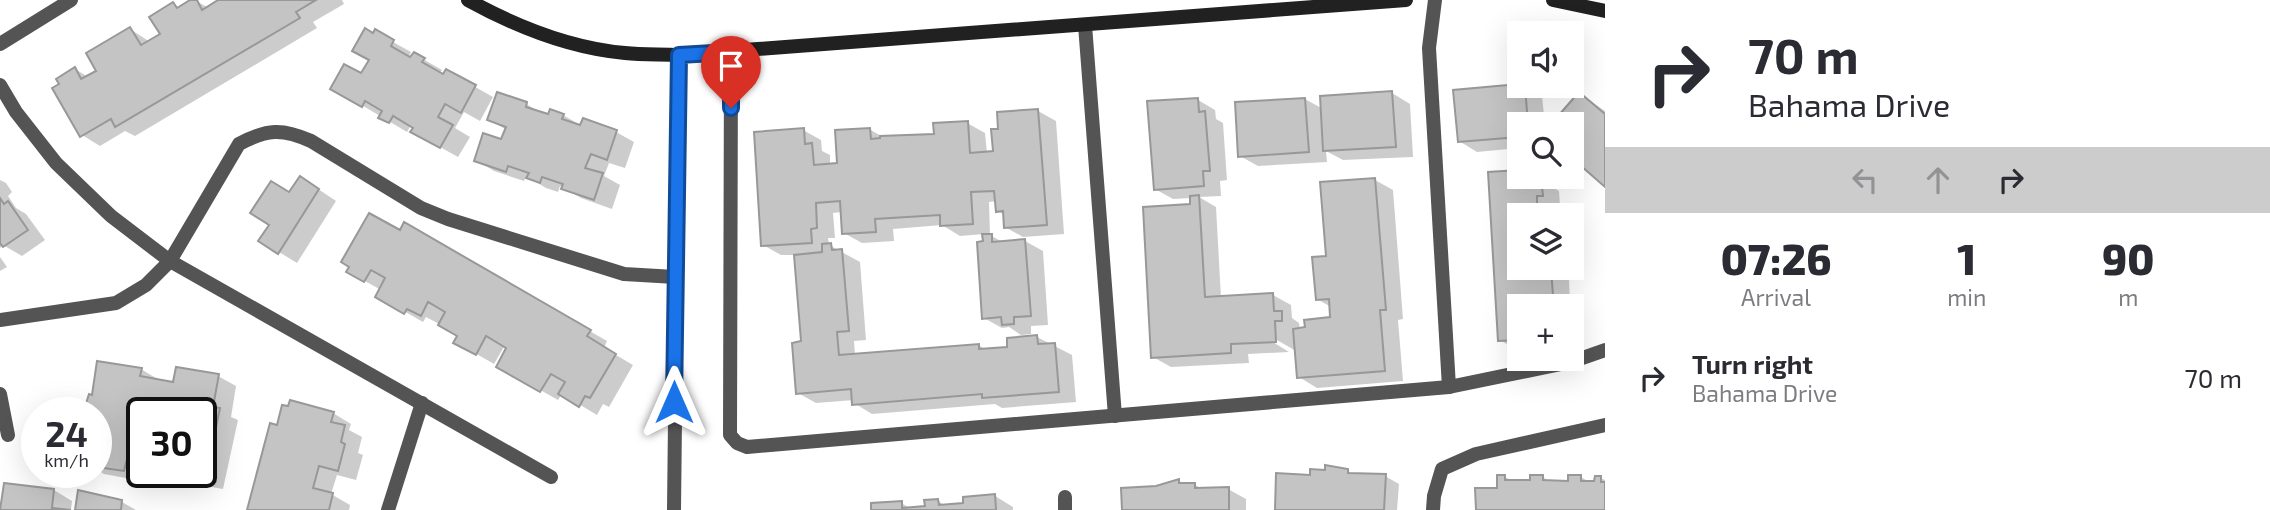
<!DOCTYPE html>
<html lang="en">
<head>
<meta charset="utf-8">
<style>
  body { margin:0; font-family:"Exo 2",sans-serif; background:#f2f2f3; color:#2b2b33; height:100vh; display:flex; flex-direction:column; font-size:26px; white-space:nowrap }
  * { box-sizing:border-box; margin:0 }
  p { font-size:23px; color:#7c7c81 }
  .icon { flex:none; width:38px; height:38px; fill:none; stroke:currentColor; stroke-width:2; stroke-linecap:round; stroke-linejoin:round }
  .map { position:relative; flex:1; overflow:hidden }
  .panel { display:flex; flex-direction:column; background:#fff; width:665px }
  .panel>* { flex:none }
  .guide { background:#fff; color:#2b2b33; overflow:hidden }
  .controls { position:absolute; left:1507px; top:21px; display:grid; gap:14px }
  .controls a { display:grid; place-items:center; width:77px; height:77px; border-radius:0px; background:#fff; box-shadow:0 7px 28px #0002; font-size:35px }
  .speed { position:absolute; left:21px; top:397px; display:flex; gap:14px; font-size:35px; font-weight:700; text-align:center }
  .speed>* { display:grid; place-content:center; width:91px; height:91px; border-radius:50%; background:#fff; box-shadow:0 7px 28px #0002; line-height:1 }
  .speed small { font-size:18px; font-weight:400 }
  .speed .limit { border:4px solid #111; border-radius:10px; background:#fff; color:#111 }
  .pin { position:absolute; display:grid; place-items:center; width:60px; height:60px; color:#fff; margin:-72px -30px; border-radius:50% 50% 50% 0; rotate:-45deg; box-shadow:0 0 7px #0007 }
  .pin .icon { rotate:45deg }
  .me { position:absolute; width:77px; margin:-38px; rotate:0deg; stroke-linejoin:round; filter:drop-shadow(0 0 5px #0008) }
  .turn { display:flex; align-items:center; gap:24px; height:147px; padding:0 28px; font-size:32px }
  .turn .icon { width:91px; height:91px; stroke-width:2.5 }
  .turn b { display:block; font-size:49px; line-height:60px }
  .lanes { display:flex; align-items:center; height:66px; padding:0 28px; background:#0003; justify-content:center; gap:35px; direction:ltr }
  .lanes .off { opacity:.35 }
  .eta { display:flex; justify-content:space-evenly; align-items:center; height:119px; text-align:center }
  .eta b { font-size:42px; font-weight:800; line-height:49px }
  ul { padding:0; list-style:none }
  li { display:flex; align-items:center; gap:21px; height:91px; padding:0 28px }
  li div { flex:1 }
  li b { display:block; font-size:26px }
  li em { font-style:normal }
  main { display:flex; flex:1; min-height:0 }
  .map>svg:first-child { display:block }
  .shadow { fill:#0003; fill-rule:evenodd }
  .building { fill:#c4c4c4; stroke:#989898; stroke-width:2 }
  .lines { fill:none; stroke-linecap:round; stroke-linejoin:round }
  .lane { stroke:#545454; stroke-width:14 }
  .street { stroke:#545454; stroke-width:14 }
  .secondary { stroke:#212121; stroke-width:14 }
  .route-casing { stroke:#114b97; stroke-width:18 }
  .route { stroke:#1a73e8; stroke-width:12 }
</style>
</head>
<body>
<main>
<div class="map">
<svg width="1605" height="510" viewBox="0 0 1605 510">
  <rect width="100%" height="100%" fill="#fff"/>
  <!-- shadow -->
  <g class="shadow">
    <polygon points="194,0 209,8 222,0 342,0 344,4 313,22 317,28 135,136 125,131 100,146 82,135 75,69 88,77 99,71 130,29 150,42 162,35 173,4 180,8"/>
    <polygon points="375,32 411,52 408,58 411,60 414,54 442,70 439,74 444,77 447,71 493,97 480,121 464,112 455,128 470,137 458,157 413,132 416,127 411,125 407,132 333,88 362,75 371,60"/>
    <polygon points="1520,86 1525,86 1542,96 1545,124 1519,124 1519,148 1477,152 1459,141"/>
    <polygon points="1392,93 1410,104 1413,157 1343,160 1326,151 1327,162 1258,166 1240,156 1305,99 1323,109"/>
    <polygon points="1580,94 1605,111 1605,185 1572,156 1572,124 1554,124"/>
    <polygon points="1198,100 1215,110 1216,119 1223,123 1227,180 1220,181 1221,196 1199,197 1216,207 1221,298 1273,295 1291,305 1292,318 1299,323 1300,330 1332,319 1331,307 1317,299 1328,257 1375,180 1393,190 1403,319 1398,320 1403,381 1317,388 1299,377 1296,351 1270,336 1268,339 1289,352 1248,354 1249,363 1171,367 1153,357 1192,206 1192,198 1173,199 1155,189"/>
    <polygon points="526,104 544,114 563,115 582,126 616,132 634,142 625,168 609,163 604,176 620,185 612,209 581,198 560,186 558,192 546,188 526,176 524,181 494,171 476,160 503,142 507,130 489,120"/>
    <polygon points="1038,111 1056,121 1064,234 1023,237 1005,227 1005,215 997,211 997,201 989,202 990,235 1004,243 1025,241 1043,251 1048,325 1031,326 1031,334 1021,335 1009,327 1002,328 984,318 984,234 960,236 942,225 893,229 894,241 862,243 844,233 842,212 833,213 835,238 828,238 829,245 860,262 866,340 854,341 855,356 978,345 987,350 1009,349 1037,337 1072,355 1076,402 1002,408 995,404 872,414 854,403 854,400 816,403 798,393 803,343 796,255 781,255 763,245 803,130 821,140 822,151 830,155 830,165 839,164 869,129 883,137 936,136 967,123 985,133 987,153 995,153 1000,130"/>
    <polygon points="1519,172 1519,177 1546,177 1554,181 1554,188 1559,191 1560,206 1554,206 1554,211 1562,215 1519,215 1519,268 1572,268 1572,229 1579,234 1581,278 1569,278 1570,304 1562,305 1562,306 1519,306 1518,351 1500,340"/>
    <polygon points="0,180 6,183 12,192 8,196 16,208 26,214 45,240 22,256 3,245 0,248"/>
    <polygon points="318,189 336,201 297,263 279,252 271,224 290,194"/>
    <polygon points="405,224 607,341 604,348 633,365 609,407 603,404 597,415 562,394 558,400 498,366 509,348 505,345 494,364 456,342 460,335 426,317 423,322 395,306 381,290 349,272 401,232"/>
    <polygon points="0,257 7,267 0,271"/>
    <path d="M 141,369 L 159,380 L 175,384 L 218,376 L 236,386 L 231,417 L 238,420 L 223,489 L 177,481 L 162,472 L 201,472 L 201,413 L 142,413 L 142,481 L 104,474 L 96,469 L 96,413 L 85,413 ZM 176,473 L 214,480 L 213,483 L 176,477 Z"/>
    <polygon points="333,413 351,424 349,430 362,437 358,453 363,455 356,480 337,475 331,494 350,505 349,510 248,510 278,427"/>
    <polygon points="1348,471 1354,475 1385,476 1399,484 1397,510 1276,510 1312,477"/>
    <polygon points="1505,477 1514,482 1532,482 1542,477 1552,482 1569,483 1581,477 1591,483 1596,483 1600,478 1605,480 1605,510 1478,510 1499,489"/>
    <polygon points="1178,481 1185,485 1194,484 1203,490 1228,489 1246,499 1246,510 1124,510 1157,488"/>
    <polygon points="6,485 54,490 72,501 71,510 0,510 0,504 4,504"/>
    <polygon points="995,496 1013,507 1013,510 873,510 901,503 912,509 927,508 938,501 946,506 965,505"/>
    <polygon points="122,502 136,510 77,510"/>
  </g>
  <!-- building -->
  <g class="building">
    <polygon points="190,0 197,0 202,10 218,0 316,0 296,12 300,18 115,127 111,119 80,137 52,88 59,84 56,79 75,67 81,79 96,71 86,53 130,27 141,45 160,34 149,17 173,2 177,8"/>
    <polygon points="365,28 373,33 375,29 394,40 391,46 410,57 414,52 425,58 422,62 443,74 446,69 476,85 461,113 445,104 438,117 453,125 440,148 410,132 413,128 393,116 389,123 378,118 382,111 365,101 362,107 330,89 344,64 361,73 369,60 352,51"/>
    <polygon points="1519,84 1525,86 1528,124 1519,124 1519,137 1458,142 1453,90"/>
    <polygon points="1392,91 1396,147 1323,151 1320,96"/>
    <polygon points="497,92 527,102 526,107 548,114 550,109 564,114 562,119 580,125 583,118 617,130 607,160 591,154 585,168 603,173 594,200 561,189 563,184 542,177 540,183 526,178 529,173 508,166 506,172 474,161 483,133 501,139 506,127 487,120"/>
    <polygon points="1579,92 1605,114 1605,187 1572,158 1572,124 1551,124"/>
    <polygon points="1198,98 1199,112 1205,111 1210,171 1203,171 1204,186 1154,190 1147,101"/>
    <polygon points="1305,98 1309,152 1238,157 1235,102"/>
    <polygon points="1038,109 1047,225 1004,228 1003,211 996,212 994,191 971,192 973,224 940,226 940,215 875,219 876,232 842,234 840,201 816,203 817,228 811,229 812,243 761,246 754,132 804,128 805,144 812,143 814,165 837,163 835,130 870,128 871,139 880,138 880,136 934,134 933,123 968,121 970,153 993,151 991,129 998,129 997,112"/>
    <polygon points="1519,170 1519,177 1541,178 1543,196 1537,196 1537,204 1545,204 1546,215 1519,215 1519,268 1564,268 1551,269 1553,295 1545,295 1545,306 1519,306 1519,340 1498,341 1488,172"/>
    <polygon points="300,176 319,189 278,254 258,241 269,225 250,213 271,181 289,192"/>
    <polygon points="1375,178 1386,310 1380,310 1385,371 1297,378 1293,329 1305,327 1304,320 1330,317 1329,299 1316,300 1312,257 1326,256 1320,182"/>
    <polygon points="1199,195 1205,297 1273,293 1274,311 1282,311 1282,321 1275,321 1276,342 1231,344 1231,353 1151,358 1143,207 1190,204 1190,196"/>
    <polygon points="0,198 4,204 8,201 28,230 3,247 0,243"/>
    <polygon points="369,213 400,230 404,222 591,330 587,336 616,354 590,398 585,396 579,407 558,394 565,382 551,374 540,392 496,367 506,348 486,336 476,355 453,343 457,336 438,325 445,312 428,302 421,316 407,309 404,314 375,297 385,278 371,270 364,282 346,272 349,267 341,262"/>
    <polygon points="982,234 992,234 992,242 1025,239 1031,316 1014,317 1014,324 1002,325 1001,317 982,319 977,242 983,241"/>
    <polygon points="831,243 832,250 842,249 849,331 837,332 839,355 979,344 979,349 1007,347 1007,338 1037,335 1038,344 1055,343 1059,392 982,398 982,394 852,405 851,389 796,394 792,343 801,341 794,255 822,252 822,244"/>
    <polygon points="97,361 142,368 140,376 173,382 176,367 219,374 213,407 220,408 205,480 160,472 201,472 201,413 142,413 142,461 127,459 124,471 96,467 96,413 83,413 89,394 92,395"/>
    <polygon points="290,400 334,412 331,422 345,425 341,442 345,444 338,471 319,466 313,488 333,493 329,510 247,510 270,423 277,425 282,405 288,406"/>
    <polygon points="1325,465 1348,469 1348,473 1386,474 1384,510 1275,510 1276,473 1310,475 1310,469 1325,470"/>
    <polygon points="1497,475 1505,475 1505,480 1530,480 1530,475 1543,475 1543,480 1568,481 1568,475 1581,475 1581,481 1594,481 1595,476 1601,476 1601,482 1605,482 1605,510 1476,510 1475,488 1497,488"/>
    <polygon points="1179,479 1179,483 1195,483 1195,488 1229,487 1229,510 1122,510 1121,488 1156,486"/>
    <polygon points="4,483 54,489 52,508 71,510 0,510"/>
    <polygon points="78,490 122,500 121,510 75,510"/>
    <polygon points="995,494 996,510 871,510 871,503 902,501 902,508 925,506 924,500 938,499 939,505 963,503 963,497"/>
  </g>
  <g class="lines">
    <!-- lane -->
    <g class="lane">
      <polyline points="1435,0 1429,48 1449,387"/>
      <polyline points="1085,25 1115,416"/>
      <polyline points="0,44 71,0"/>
      <polyline points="731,52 730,435 737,443 747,447 1449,387 1571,362 1605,350"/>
      <polyline points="0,85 16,112 56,163 111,216 170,261 551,477"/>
      <path d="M 0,320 L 116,303 L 146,285 L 170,261 L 239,144 C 267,129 282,128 311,141 L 421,208 L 448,219 L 624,274 L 675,277"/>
      <polyline points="0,394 8,435"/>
      <polyline points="1065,497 1065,510"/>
      <polyline points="388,510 422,403"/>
      <polyline points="1433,510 1434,496 1442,469 1476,454 1605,425"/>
    </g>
    <!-- street -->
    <polyline class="street" points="674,510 679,55"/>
    <!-- secondary -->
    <g class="secondary">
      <path d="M 468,0 C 517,27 569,48 625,53 C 643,55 661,54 679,55 L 1406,0"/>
      <polyline points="1553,0 1605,11"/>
    </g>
  </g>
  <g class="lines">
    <!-- route casing -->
    <g class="route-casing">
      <polyline id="route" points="674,402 679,55 731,52 731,108"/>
    </g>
    <!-- route -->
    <use href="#route" class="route"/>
  </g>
</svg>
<div class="controls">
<a><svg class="icon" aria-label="sound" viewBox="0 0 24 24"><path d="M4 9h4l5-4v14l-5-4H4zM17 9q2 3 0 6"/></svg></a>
<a><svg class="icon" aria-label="search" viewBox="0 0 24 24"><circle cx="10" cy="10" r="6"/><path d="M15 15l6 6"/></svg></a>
<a><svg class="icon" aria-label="layers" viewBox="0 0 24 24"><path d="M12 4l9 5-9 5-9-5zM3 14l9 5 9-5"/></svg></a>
<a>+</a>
</div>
<div class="speed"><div>24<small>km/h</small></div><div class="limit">30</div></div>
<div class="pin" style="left:731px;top:108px;background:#d93025"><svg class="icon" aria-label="arrive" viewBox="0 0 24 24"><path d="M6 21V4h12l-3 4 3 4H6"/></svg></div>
<svg class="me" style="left:674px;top:402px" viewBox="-20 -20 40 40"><path d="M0-17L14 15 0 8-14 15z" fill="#1a73e8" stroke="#fff" stroke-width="4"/></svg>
</div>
<section class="panel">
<div class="guide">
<div class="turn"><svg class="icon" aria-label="right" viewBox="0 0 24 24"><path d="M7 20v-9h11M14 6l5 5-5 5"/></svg><div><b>70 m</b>Bahama Drive</div></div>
<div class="lanes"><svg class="icon off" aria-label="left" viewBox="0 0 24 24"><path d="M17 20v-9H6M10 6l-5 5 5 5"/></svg><svg class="icon off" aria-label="ahead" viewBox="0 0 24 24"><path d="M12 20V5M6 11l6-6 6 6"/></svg><svg class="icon" aria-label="right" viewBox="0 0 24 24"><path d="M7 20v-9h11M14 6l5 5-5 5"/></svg></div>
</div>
<div class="eta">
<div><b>07:26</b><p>Arrival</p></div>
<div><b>1</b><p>min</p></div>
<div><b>90</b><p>m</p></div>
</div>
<ul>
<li><svg class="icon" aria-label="right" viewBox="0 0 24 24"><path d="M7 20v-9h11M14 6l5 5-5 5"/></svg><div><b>Turn right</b><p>Bahama Drive</p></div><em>70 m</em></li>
</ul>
</section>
</main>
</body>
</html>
